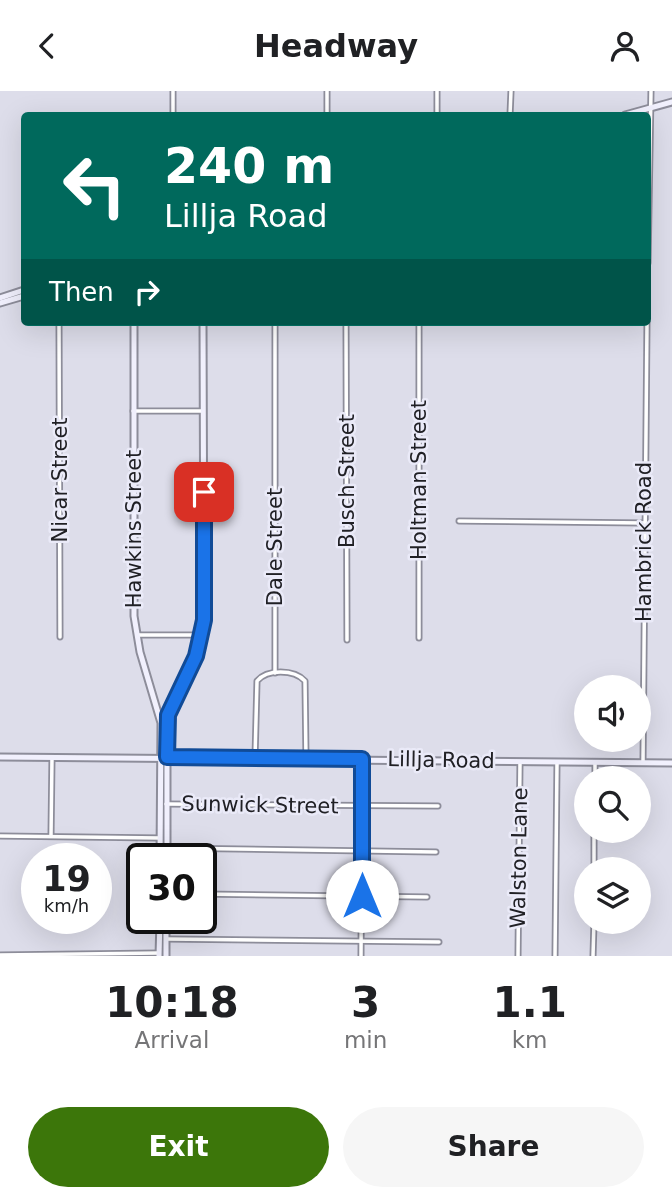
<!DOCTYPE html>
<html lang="en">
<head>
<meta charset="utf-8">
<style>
  body { margin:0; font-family:"DejaVu Sans",sans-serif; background:#f6f6f6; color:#202124; height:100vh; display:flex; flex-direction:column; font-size:26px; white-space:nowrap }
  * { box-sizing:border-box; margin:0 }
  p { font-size:23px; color:#757577 }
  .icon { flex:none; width:38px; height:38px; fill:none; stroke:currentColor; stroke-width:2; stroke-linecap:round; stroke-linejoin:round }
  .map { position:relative; height:865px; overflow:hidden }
  .panel { display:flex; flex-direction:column; background:#fff; flex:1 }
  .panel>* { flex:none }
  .banner { position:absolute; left:21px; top:21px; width:630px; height:214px; border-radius:7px; box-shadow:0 7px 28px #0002; background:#00695c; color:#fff; overflow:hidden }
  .fabs { position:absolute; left:574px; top:584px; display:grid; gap:14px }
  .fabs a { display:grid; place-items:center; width:77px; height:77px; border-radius:50%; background:#fff; box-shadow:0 7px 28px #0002; font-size:35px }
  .speed { position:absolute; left:21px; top:752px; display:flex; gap:14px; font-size:35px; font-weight:700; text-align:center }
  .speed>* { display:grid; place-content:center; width:91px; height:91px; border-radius:50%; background:#fff; box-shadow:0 7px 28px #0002; line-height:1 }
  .speed small { font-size:18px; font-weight:400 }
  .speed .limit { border:4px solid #111; border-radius:10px; background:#fff; color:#111 }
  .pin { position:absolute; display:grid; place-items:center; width:60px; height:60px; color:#fff; margin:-30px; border-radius:14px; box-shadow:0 4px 10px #0006 }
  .me { position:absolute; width:77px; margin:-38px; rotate:0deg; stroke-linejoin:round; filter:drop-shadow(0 0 5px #0008) }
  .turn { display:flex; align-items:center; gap:24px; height:147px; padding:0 28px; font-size:32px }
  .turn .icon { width:91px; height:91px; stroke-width:2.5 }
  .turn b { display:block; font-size:49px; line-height:60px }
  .then { display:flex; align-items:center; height:66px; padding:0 28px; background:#0003; gap:14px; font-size:26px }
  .eta { display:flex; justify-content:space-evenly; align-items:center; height:119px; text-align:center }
  .eta b { font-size:42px; font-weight:700; line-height:49px }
  .button { display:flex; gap:14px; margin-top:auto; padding:14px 28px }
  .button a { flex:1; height:80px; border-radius:42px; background:#3c760a; color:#fff; font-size:28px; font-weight:700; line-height:80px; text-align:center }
  .button a+a { background:#f6f6f6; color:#202124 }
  header { display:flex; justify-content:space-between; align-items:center; height:91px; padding:0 28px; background:#fff; font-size:32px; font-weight:700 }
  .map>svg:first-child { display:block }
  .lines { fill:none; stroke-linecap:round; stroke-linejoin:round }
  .street-casing { stroke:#8d8d9a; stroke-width:7 }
  .secondary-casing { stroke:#8d8d9a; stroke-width:9 }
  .street { stroke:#fff; stroke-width:3.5 }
  .secondary { stroke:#f1f0fd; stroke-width:5 }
  .route-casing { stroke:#114b97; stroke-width:18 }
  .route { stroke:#1a73e8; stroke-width:12 }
  .labels { text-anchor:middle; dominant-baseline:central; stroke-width:5; stroke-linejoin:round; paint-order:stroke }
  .street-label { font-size:21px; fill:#202025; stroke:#eaeaf8 }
</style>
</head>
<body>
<header><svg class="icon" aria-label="back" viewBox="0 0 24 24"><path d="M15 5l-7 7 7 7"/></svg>Headway<svg class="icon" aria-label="person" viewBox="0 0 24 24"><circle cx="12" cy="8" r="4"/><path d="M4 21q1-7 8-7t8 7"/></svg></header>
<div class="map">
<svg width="672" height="865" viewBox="0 0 672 865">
  <rect width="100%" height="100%" fill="#ddddea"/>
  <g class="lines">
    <!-- street casing -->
    <g class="street-casing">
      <g id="street">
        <polyline points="327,0 327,24"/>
        <polyline points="437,0 437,24"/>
        <polyline points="173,24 173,0"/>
        <polyline points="510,24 511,0"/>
        <polyline points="648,172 651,0"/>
        <polyline points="59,231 60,546"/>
        <polyline points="346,231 347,549"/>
        <polyline points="419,231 419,547"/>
        <polyline points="133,320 203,320"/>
        <polyline points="459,430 644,432"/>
        <polyline points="138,544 200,544"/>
        <polyline points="275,582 275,231"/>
        <path d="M 255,667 L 257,590 C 267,578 294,578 305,590 L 306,668"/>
        <polyline points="643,671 647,231"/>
        <polyline points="595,688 595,671"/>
        <polyline points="166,713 438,715"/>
        <polyline points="0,745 160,747"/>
        <polyline points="51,745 52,667"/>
        <polyline points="167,757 436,761"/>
        <polyline points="594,779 594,740"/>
        <polyline points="201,803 427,806"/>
        <polyline points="166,848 439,851"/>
        <polyline points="0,864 159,862"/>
        <polyline points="361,865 362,670"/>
        <polyline points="518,865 520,671"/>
        <polyline points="555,865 557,672"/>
        <polyline points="593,865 594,831"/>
      </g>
    </g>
    <!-- secondary casing -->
    <g class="secondary-casing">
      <g id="secondary">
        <polyline points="625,24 672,11"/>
        <polyline points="0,207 24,199"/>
        <polyline points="0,212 24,205"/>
        <polyline points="134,231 134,525 140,561 161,632 160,768"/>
        <polyline points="0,666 672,672"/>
        <polyline points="167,768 167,632 171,614 196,565 204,529 203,231"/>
        <polyline points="166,828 166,865"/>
        <polyline points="159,865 160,828"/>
      </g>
    </g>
    <!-- street -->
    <use href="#street" class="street"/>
    <!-- secondary -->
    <use href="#secondary" class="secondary"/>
  </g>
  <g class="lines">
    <!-- route casing -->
    <g class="route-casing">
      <polyline id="route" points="204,401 204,529 196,565 168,624 167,666 362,668 362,805"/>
    </g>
    <!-- route -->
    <use href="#route" class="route"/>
  </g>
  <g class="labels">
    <!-- street labels -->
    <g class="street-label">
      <text transform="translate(60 389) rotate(-90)">Nicar Street</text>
      <text transform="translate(419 389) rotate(-90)">Holtman Street</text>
      <text transform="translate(347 390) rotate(-90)">Busch Street</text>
      <text transform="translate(134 438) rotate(-90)">Hawkins Street</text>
      <text transform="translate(644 451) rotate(-90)">Hambrick Road</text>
      <text transform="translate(275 456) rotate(-90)">Dale Street</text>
      <text transform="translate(441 669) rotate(1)">Lillja Road</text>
      <text transform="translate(260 714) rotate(1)">Sunwick Street</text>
      <text transform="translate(519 767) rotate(-89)">Walston Lane</text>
    </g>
  </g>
</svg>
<div class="fabs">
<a><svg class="icon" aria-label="sound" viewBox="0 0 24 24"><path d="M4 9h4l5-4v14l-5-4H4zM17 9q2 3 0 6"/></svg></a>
<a><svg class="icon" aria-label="search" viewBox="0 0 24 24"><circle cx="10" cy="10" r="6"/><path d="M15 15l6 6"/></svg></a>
<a><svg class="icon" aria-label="layers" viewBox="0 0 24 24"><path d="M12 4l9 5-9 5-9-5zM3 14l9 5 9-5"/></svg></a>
</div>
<div class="speed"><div>19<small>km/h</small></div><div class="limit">30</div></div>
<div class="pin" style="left:204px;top:401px;background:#d93025"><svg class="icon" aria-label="arrive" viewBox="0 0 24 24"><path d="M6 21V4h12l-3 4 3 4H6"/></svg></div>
<svg class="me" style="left:362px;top:805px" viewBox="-20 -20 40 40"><circle r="19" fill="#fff"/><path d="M0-13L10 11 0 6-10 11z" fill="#1a73e8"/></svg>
<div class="banner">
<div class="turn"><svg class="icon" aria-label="left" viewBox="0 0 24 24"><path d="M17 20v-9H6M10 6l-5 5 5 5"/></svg><div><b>240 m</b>Lillja Road</div></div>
<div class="then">Then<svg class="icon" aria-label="right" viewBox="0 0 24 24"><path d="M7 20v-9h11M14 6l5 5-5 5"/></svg></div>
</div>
</div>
<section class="panel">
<div class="eta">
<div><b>10:18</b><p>Arrival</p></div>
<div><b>3</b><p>min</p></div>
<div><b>1.1</b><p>km</p></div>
</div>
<div class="button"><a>Exit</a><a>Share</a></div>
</section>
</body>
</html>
